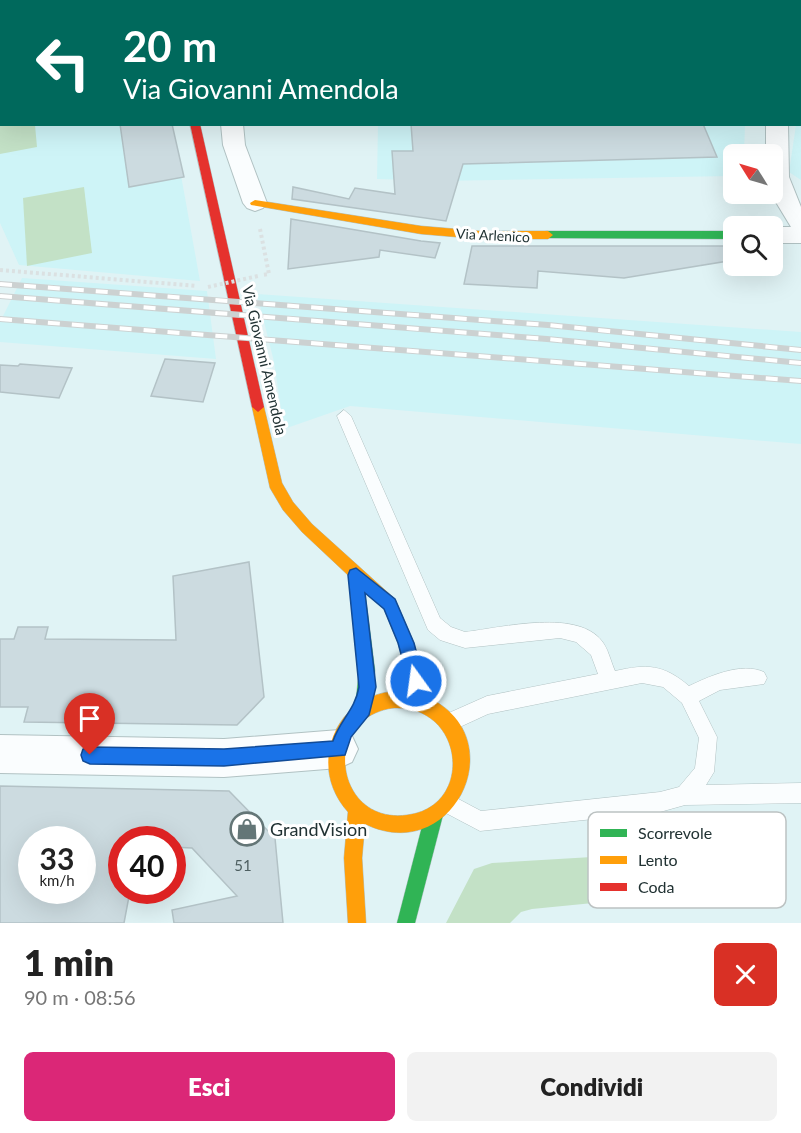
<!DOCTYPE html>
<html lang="it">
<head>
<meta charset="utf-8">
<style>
  body { margin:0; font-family:Lato,sans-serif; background:#f2f2f2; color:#222; height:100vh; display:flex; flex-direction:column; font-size:22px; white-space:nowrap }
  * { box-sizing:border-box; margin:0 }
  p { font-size:20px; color:#767676 }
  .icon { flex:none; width:33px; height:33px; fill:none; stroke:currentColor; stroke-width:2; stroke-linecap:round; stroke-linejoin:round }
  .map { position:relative; height:923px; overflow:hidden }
  .side { display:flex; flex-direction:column; background:#fff; flex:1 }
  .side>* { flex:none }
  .guide { position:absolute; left:0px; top:0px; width:801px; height:126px; box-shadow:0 6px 24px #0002; background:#00695c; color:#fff; overflow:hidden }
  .needle { width:39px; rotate:307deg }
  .controls { position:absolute; left:723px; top:144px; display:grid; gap:12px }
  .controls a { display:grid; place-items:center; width:60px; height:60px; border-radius:9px; background:#fff; box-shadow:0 6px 24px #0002; font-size:30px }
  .speed { position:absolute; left:18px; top:826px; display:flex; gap:12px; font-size:30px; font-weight:700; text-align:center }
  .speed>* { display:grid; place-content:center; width:78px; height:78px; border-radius:50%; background:#fff; box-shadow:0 6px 24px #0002; line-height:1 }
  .speed small { font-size:15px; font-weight:400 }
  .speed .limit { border:9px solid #d22; background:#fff; color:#111 }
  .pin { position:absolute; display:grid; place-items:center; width:51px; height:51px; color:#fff; margin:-62px -26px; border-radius:50% 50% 50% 0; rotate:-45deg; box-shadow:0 0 6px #0007 }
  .pin .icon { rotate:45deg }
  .me { position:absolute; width:66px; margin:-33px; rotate:346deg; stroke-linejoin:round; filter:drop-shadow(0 0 4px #0008) }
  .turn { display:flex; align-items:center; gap:21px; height:126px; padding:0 24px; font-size:27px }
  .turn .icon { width:78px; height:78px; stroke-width:2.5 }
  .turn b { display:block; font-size:42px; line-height:51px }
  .round { display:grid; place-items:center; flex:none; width:63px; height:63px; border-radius:9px; background:#f2f2f2 }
  .head { display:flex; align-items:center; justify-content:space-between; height:102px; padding:0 24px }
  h1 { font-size:36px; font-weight:800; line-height:45px }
  .cta { display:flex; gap:12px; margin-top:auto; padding:12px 24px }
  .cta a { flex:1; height:69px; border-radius:9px; background:#db2777; color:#fff; font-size:24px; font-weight:800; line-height:69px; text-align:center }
  .cta a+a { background:#f2f2f2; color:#222 }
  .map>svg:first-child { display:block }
  .built { fill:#cef4f7 }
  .green { fill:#c3e1c6 }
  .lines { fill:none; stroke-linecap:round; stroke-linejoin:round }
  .river { fill:#99b5e1; fill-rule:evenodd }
  .building { fill:#ccdbe0; stroke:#b3c2c6; stroke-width:1.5; fill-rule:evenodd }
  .lane-casing { stroke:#b1c2c3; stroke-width:1 }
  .street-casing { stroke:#b1c2c3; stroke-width:2 }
  .fast-casing { stroke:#b1c2c3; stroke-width:1 }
  .slow-casing { stroke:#b1c2c3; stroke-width:1 }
  .jam-casing { stroke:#b1c2c3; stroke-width:1 }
  .path-far1 { stroke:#dbe1e2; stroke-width:2; stroke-dasharray:2 2; stroke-linecap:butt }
  .path { stroke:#dbe1e2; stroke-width:4; stroke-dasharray:3 3; stroke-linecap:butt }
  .lane { fill:#fafdfe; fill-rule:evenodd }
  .street { fill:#fafdfe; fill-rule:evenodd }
  .fast { fill:#30b455; fill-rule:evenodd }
  .slow { fill:#ff9f0a; fill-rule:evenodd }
  .jam { fill:#e5322d; fill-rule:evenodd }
  .rail-casing { stroke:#ccd1d1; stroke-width:6 }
  .rail { stroke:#fff; stroke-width:4; stroke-dasharray:12; stroke-linecap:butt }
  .path-bridge { stroke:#dbe1e2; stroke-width:4; stroke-dasharray:3 3; stroke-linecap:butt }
  .route { fill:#1a73e8; stroke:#114b97; stroke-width:1.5 }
  .labels { text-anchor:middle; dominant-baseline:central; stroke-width:6; stroke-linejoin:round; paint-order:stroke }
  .far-street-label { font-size:14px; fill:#213233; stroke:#fff }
  .street-label { font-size:15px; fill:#213233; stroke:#fff }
  .near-number-label { font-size:15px; fill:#4e5f61 }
  .near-poi-label { font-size:18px; fill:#213233; stroke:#fff; text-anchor:start }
  .key { fill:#fff; stroke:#bcc2c2; stroke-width:1.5 }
  .key-label { font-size:16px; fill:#213233 }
</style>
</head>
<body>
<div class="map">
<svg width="801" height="923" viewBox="0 0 801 923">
  <rect width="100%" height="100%" fill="#e0f3f5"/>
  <!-- built -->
  <g class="built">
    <polygon points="507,0 752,0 752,2"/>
    <polygon points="0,78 2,124 172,125 200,281 19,265 0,223"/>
    <polygon points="801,87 801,180 789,172 796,125 800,124"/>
    <polygon points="378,125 745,125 744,154 734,154 733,176 441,181 377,179"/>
    <polygon points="22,278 207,291 216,359 0,342 0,322"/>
    <polygon points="257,294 801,332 801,444 350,406 284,429 274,362"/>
  </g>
  <!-- green -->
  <g class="green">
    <polygon points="0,101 2,124 35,125 37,147 0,154"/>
    <polygon points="84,187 92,253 27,266 23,198"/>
    <polygon points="676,852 685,894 532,909 521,912 510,923 446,923 474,869 492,863"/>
  </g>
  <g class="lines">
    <!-- river -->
    <g class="river">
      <polygon points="15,0 55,0 14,2"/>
      <polygon points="0,23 2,23 0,50"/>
    </g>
  </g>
  <!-- building -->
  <g class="building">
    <polygon points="120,124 172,124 184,177 129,187"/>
    <polygon points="411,124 703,124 717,157 463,164 446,221 292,199 293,187 349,199 355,188 395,194 392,151 413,151"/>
    <polygon points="291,219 421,241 440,243 435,258 380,250 379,257 288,269"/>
    <polygon points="472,246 734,246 734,260 624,278 538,271 537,288 464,284"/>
    <polygon points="165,359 215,363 203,402 151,396"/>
    <polygon points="20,364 72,368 59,398 0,392 0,365 18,366"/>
    <polygon points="249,562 264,697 237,725 24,722 28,707 0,707 0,639 14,639 18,627 48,627 45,639 176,640 173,576"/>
    <path d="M 0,786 L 229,791 L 275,838 L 283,923 L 174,923 L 172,910 L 237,896 L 192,848 L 172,847 L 172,840 L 122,840 L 122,891 L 130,891 L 124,923 L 0,923 ZM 32,840 L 82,840 L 82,891 L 32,891 Z"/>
  </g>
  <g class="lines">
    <!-- lane casing -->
    <g class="lane-casing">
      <path id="lane" d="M 344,410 L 351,416 L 440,618 L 451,627 L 465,632 C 501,628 581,607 604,644 C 609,652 611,662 615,671 C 647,664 663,664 689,686 C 710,676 741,662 764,672 L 767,678 L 764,684 L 720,690 L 699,701 L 717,737 L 714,772 L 706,785 L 801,783 L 801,803 L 685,805 L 660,812 L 480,831 L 442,811 L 439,804 L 442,797 L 449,794 L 481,811 L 660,792 L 679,787 L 695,768 L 699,738 L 682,703 L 663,687 L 642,683 L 488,714 L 449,732 L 442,730 L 440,723 L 442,716 L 487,696 L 598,674 L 591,655 L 576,642 L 560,638 L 465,648 L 440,640 L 428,630 L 337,416 Z"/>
    </g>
    <!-- street casing -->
    <g class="street-casing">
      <g id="street">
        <rect x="217" y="0" width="18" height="2"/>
        <rect x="766" y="0" width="18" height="2"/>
        <polygon points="221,124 243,124 245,145 267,203 263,208 255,211 247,208 243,203 223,145"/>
        <polygon points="766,124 788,124 789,177 801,207 801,243 772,243 772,227 791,227 771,194 772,154 766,154"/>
        <polygon points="339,730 352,736 358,749 352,762 339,768 224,777 0,773 0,735 224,739"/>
      </g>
    </g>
    <!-- fast casing -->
    <g class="fast-casing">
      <g id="fast">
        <polygon points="176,0 184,0 175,2"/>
        <polygon points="548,231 734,231 734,239 544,238 544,232"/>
        <polygon points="356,568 361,570 363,575 375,671 371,709 369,715 363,717 357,715 355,709 359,671 349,575 351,570"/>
        <polygon points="434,806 440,809 443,815 415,923 397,923 425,815 428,809"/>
      </g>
    </g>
    <!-- slow casing -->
    <g class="slow-casing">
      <g id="slow">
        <polygon points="255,200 421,226 480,231 548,231 553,235 548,239 480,239 421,234 251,205 250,203"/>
        <path d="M 258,402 L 264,407 L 282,483 L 293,502 L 312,524 L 395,599 L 414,643 L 429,698 C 514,738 454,867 365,824 L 362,858 L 366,923 L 348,923 L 344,858 L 348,812 C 302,761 342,682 411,692 L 398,643 L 384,609 L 302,532 L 283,510 L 270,488 L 252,407 ZM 393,708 C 465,704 475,807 407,815 C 335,825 320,718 393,708 Z"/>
      </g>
    </g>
    <!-- jam casing -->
    <g class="jam-casing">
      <polygon id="jam" points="190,124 200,124 264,407 258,412 252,407"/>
    </g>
    <!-- path-far1 -->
    <g class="path-far1">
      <polyline points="18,2 20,0"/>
      <polyline points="0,19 2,17"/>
    </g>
    <!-- path -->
    <g class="path">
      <polyline points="260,229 269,274 262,275"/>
      <polyline points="0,270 197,286"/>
    </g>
    <!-- lane -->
    <use href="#lane" class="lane"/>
    <!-- street -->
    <use href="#street" class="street"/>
    <!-- fast -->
    <use href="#fast" class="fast"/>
    <!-- slow -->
    <use href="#slow" class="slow"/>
    <!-- jam -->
    <use href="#jam" class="jam"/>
    <!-- rail casing -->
    <g class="rail-casing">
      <g id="rail">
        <polyline points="0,284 548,325 801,350"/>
        <polyline points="0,296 547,339 801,363"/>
        <polyline points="0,319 801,381"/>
      </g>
    </g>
    <!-- rail -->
    <use href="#rail" class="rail"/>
    <!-- path-bridge -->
    <polyline class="path-bridge" points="208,287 258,276"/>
  </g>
  <!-- route -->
  <path class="route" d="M 356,568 L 395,599 L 414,643 L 424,681 L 422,687 L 416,690 L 410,687 L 398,643 L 384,609 L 365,593 L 376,687 L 369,715 L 351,737 L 345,755 L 224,766 L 90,764 L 83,761 L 81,755 L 83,749 L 90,747 L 224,749 L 333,741 C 340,720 355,710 359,687 L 348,575 L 350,570 Z"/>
  <!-- icons -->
  <defs>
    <g id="shop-ring" transform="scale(1.725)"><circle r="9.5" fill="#fff" stroke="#647677" stroke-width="1.5"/><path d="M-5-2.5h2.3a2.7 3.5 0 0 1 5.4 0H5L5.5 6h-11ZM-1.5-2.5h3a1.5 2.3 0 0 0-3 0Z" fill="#647677"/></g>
  </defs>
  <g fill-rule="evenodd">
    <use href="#shop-ring" x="247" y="829"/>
  </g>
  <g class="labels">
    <!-- far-street labels -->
    <g class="far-street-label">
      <text transform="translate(493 235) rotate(3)">Via Arlenico</text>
    </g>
    <!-- street labels -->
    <g class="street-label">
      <text transform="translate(265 360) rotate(77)">Via Giovanni Amendola</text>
    </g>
    <!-- near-number labels -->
    <g class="near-number-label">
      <text x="243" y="865">51</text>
    </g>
    <!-- near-poi labels -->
    <g class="near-poi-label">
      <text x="270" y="829">GrandVision</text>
    </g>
  </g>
  <!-- legend -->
  <rect x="588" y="812" width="198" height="96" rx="9" class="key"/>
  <rect x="600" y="829" width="27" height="8" fill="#30b455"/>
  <rect x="600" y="856" width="27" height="8" fill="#ff9f0a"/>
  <rect x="600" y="883" width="27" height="8" fill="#e5322d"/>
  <g class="key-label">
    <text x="638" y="839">Scorrevole</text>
    <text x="638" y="866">Lento</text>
    <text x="638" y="893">Coda</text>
  </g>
</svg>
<div class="controls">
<a><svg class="needle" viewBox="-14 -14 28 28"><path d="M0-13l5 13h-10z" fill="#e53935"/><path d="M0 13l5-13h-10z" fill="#767676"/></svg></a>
<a><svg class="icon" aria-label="search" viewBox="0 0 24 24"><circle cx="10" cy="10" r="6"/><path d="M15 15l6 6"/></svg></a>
</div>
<div class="speed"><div>33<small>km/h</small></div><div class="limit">40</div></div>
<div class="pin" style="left:90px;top:755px;background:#d93025"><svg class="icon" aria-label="arrive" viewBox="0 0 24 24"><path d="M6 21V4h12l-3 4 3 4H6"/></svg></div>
<svg class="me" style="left:416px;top:681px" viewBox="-20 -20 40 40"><circle r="17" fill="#1a73e8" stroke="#fff" stroke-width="3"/><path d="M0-11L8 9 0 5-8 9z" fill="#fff"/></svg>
<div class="guide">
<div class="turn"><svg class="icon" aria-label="left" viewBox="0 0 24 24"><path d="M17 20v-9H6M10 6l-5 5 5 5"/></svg><div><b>20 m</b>Via Giovanni Amendola</div></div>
</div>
</div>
<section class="side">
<div class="head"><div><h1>1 min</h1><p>90 m · 08:56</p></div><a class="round" style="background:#d93025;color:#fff"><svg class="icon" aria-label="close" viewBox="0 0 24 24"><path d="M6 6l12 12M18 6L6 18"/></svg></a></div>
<div class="cta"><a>Esci</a><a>Condividi</a></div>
</section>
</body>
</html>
